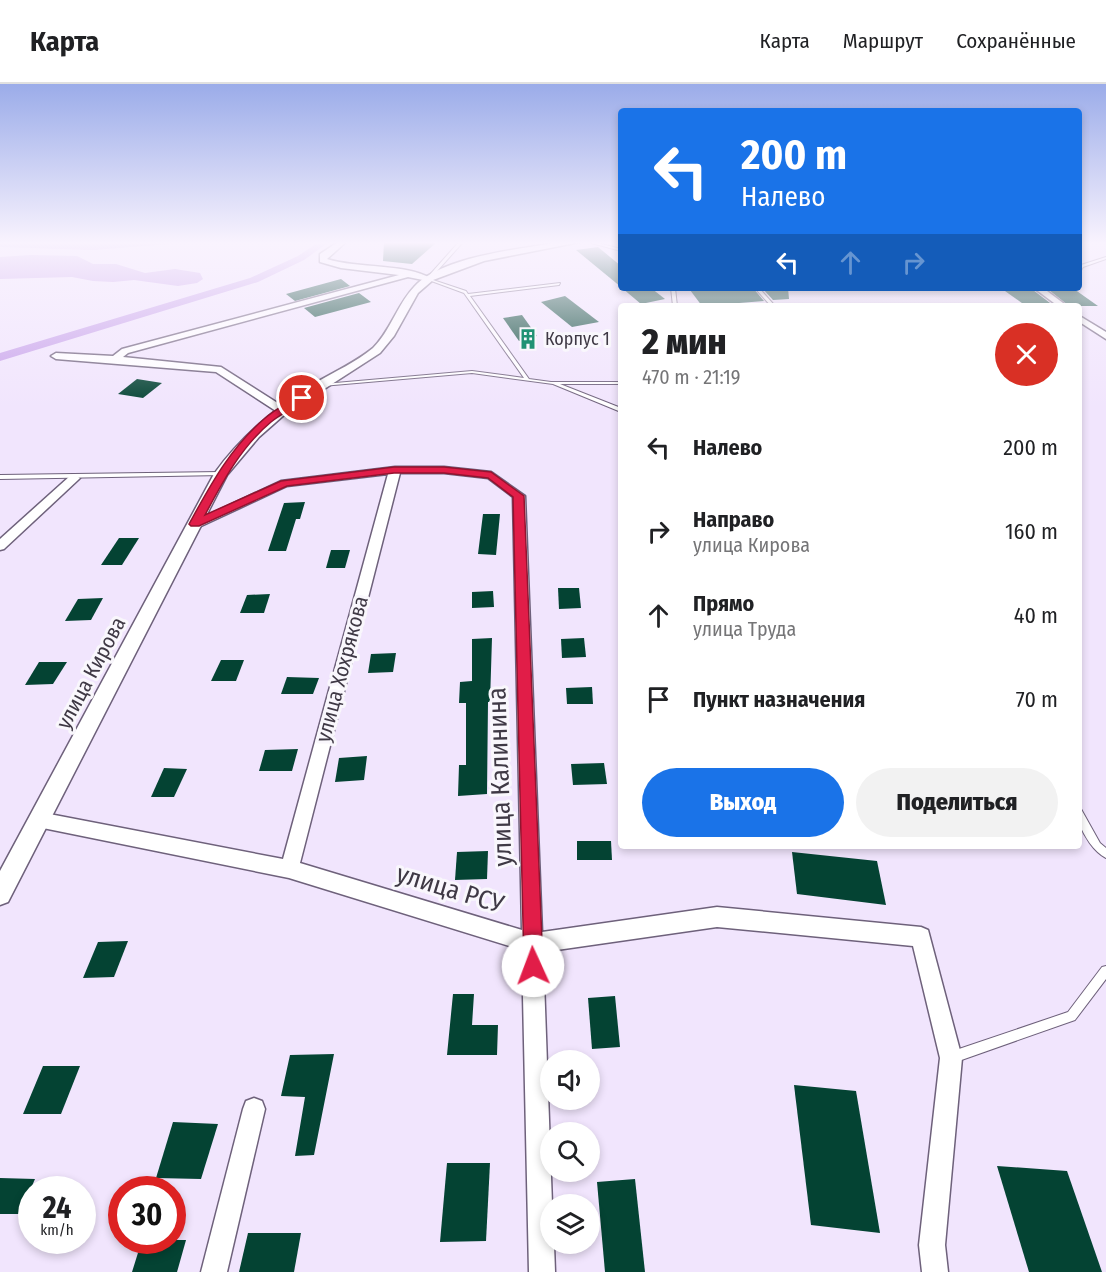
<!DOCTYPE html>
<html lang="ru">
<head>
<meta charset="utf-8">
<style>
  body { margin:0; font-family:"Fira Sans Condensed",sans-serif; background:#f2f2f2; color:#202124; height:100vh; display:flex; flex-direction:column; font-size:22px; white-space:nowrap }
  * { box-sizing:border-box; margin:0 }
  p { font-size:20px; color:#757577 }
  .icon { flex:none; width:33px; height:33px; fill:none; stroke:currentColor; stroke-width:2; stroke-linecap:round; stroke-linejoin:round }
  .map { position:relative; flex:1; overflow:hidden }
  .drawer { position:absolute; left:618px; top:219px; width:464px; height:546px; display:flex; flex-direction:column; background:#fff; border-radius:6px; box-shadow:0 3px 9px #0003 }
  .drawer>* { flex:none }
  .banner { position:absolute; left:618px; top:24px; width:464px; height:183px; border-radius:6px; box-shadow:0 3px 9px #0003; background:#1a73e8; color:#fff; overflow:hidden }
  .controls { position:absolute; left:540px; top:966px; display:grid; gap:12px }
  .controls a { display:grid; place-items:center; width:60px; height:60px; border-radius:50%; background:#fff; box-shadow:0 3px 9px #0003; font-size:30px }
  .speed { position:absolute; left:18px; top:1092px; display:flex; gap:12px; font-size:30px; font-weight:700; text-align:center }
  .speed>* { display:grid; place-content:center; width:78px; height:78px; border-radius:50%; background:#fff; box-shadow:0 3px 9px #0003; line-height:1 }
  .speed small { font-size:15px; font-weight:400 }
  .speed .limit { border:9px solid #d22; background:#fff; color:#111 }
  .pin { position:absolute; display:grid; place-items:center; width:51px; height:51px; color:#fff; margin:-26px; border:3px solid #fff; border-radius:50%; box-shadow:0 2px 6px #0007 }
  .me { position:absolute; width:66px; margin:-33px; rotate:358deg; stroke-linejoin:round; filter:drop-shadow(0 0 4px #0008) }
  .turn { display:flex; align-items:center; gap:21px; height:126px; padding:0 24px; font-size:27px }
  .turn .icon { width:78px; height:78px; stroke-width:2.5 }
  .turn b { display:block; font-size:42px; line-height:51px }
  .lanes { display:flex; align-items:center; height:57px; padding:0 24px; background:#0003; justify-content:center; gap:30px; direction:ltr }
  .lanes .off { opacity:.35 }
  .round { display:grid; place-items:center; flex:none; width:63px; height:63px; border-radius:32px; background:#f2f2f2 }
  .overview { display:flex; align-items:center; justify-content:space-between; height:102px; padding:0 24px }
  h1 { font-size:36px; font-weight:800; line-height:45px }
  .action { display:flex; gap:12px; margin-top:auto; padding:12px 24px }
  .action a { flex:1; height:69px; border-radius:36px; background:#1a73e8; color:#fff; font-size:24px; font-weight:800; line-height:69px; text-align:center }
  .action a+a { background:#f2f2f2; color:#202124 }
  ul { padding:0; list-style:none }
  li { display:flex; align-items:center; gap:18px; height:84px; padding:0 24px }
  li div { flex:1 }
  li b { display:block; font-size:22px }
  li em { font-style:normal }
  header { display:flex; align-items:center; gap:36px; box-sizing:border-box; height:84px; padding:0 30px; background:#fff; border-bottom:2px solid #e0e0e0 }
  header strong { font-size:28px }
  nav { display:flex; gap:33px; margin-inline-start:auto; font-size:21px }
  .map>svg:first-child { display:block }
  .water { fill:#c7a1ea }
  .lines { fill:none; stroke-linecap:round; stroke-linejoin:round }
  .canal { fill:#c7a1ea; fill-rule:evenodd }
  .building { fill:#044333 }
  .service-casing { stroke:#6e617b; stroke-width:2 }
  .minor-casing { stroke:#6e617b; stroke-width:3 }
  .tertiary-casing { stroke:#6e617b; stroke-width:3 }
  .service { fill:#fff; fill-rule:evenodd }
  .minor { fill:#fff; fill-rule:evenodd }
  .tertiary { fill:#fff; fill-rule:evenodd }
  .route { fill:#e11d48; stroke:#92132f; stroke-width:1.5 }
  .labels { text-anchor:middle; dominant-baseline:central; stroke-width:6; stroke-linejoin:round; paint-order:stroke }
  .far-poi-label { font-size:18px; fill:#3f3945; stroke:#f9f7fc; text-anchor:start }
  .street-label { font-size:21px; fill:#3f3945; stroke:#f9f7fc }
  .near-street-label { font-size:26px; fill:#3f3945; stroke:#f9f7fc }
</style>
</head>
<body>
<header>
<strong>Карта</strong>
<nav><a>Карта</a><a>Маршрут</a><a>Сохранённые</a></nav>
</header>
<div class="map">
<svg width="1106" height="1188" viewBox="0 0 1106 1188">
  <rect width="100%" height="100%" fill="#f1e5fd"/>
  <!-- water -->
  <g class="water">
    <polygon points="0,158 195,158 93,166 0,163"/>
    <polygon points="31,171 77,172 93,180 116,180 145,189 175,185 200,189 203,195 197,199 178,202 134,196 113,198 93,197 72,193 0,195 0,173"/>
  </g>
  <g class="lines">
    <!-- canal -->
    <polygon class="canal" points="319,158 329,158 304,176 258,198 0,277 0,269 250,194 298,172"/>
  </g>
  <!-- building -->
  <g class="building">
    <polygon points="384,158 437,158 412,180 383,177"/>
    <polygon points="598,163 621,182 621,203 576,166"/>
    <polygon points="341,195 350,202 295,217 286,210"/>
    <polygon points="622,204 651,204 665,215 641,220"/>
    <polygon points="718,204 753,204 764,217 702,222 690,206"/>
    <polygon points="762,204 788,204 789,215 773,216"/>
    <polygon points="1074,205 1098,222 1069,222 1049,206"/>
    <polygon points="1033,206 1054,222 1026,222 1005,207"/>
    <polygon points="359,209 371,218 315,233 304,224"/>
    <polygon points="565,212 599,238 572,243 541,218"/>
    <polygon points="522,231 537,252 519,257 503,234"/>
    <polygon points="137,295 162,299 143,314 118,310"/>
    <polygon points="305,418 300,435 296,435 286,467 268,467 284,419"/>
    <polygon points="483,430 500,430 496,471 478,470"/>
    <polygon points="119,454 139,454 122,481 101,481"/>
    <polygon points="331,466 350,466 345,484 326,484"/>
    <polygon points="558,504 579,504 581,524 559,525"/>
    <polygon points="493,507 494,523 472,524 472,508"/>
    <polygon points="270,510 264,529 240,529 247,511"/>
    <polygon points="103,514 91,536 65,537 78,515"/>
    <polygon points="492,554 490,618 488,618 487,710 458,712 459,681 466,681 466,619 459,619 460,598 472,597 472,555"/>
    <polygon points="584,554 586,573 562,574 561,555"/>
    <polygon points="396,569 393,588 368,589 371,570"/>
    <polygon points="221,576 244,576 236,597 211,597"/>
    <polygon points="39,578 67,578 53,600 25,601"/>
    <polygon points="287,593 319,594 313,610 281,610"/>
    <polygon points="592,603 593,620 567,620 566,604"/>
    <polygon points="298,665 292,687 259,687 265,666"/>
    <polygon points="367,672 364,696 335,698 339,674"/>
    <polygon points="604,679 607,700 573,701 571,680"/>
    <polygon points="164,684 187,685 174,713 151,713"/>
    <polygon points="577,757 611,757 612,776 577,776"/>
    <polygon points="488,767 487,795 455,796 457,768"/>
    <polygon points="792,768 877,777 886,821 797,810"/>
    <polygon points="128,857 114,893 83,894 98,858"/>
    <polygon points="453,910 474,910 472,941 498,941 497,971 447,971"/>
    <polygon points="615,912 620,963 592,965 588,914"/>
    <polygon points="334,970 314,1071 295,1072 305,1013 281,1012 290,971"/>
    <polygon points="43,982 80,982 61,1030 23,1030"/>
    <polygon points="794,1001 856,1007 880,1149 811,1141"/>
    <polygon points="173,1038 218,1040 201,1095 156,1094"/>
    <polygon points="447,1079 490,1079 486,1157 440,1158"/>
    <polygon points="997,1082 1067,1087 1102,1188 1029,1188"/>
    <polygon points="0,1094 35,1095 20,1130 0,1130"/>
    <polygon points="635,1095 645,1188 605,1188 597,1098"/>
    <polygon points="248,1149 301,1149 294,1188 239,1188"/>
    <polygon points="142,1156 186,1156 177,1188 132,1188"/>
  </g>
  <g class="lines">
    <!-- service casing -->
    <g class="service-casing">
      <g id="service">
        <polygon points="459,158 463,158 430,195 466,207 468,210 560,199 559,201 470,212 529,295 551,298 621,298 621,300 560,300 621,324 621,328 553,300 472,289 322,302 322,300 324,300 472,287 524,294 464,209 426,195"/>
        <polygon points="588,158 594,158 621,165 621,167"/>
        <polygon points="1106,173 1106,175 1083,183 1078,191 1078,185 1081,181"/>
        <polygon points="671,204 675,204 677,222 673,222"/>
        <polygon points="755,204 759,204 775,222 771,222"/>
        <polygon points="221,388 224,390 223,391 0,395 0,391"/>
        <path d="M 1078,724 L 1081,725 L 1100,759 L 1106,764 L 1106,774 C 1094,768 1084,752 1079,739 C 1078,735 1078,729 1078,724 Z"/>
        <polygon points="1106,882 1106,895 1075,936 953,979 949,977 947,973 949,969 953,967 1068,928 1102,883"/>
      </g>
    </g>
    <!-- minor casing -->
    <g class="minor-casing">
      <g id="minor">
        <path d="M 338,158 L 346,158 L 327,175 C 358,185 406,179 432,195 L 428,197 L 408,193 L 128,269 L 123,273 L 221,283 L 287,325 L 287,329 L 279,329 L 216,288 L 56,275 L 51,272 L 56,269 L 113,272 L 122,265 L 399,191 L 341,184 L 320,178 L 320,170 Z"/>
        <polygon points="1034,204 1043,204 1067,222 1058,222"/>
        <polygon points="1078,231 1106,248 1106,255 1078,237"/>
        <path d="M 395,383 L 444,383 L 491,388 L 525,412 L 542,848 L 717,823 L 921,843 L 928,846 L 962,974 L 945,1161 L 948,1188 L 922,1188 L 919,1161 L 940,974 L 913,862 L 717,843 L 543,868 L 552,1120 L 550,1120 L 550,1160 L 554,1160 L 555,1188 L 529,1188 L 522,866 L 289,794 L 33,742 L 30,736 L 33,730 L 39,728 L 283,775 L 388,390 L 287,402 L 199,443 L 191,443 L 189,440 L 281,397 ZM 400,389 L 444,389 L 488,394 L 513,413 L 522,846 L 300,779 Z"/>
        <polygon points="74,391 80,394 78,396 4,465 0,466 0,455 70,392"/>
        <polygon points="254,1014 262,1017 265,1025 227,1188 201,1188 243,1025 246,1017"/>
      </g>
    </g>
    <!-- tertiary casing -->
    <g class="tertiary-casing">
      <path id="tertiary" d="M 561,158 L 580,158 L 484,177 L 433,196 L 418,209 L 394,252 L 380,269 L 284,331 L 259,353 L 227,391 L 8,818 L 0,821 L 0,787 L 214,390 C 242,351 277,322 317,298 C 336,287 356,278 373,264 C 391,246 397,221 414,203 C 442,172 521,165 561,158 Z"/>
    </g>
    <!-- service -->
    <use href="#service" class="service"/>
    <!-- minor -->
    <use href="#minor" class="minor"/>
    <!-- tertiary -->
    <use href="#tertiary" class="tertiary"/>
  </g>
  <!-- sky -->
  <linearGradient id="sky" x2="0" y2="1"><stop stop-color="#9bace9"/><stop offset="0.49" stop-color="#f9f3fe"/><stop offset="1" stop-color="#f9f3fe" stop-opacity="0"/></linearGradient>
  <rect width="1106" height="324" fill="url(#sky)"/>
  <!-- route -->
  <path class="route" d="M 298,312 L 306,314 C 296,324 282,329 271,338 C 241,363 223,397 205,431 L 281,397 L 394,383 L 444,383 L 491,388 L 524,412 L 543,882 L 540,889 L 533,892 L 527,889 L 524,882 L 513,413 L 488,394 L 444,389 L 394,389 L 287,402 L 199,442 L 191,442 L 189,440 C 210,402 230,364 264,335 C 274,326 287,319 298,312 Z"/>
  <!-- icons -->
  <defs>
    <g id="building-bare" transform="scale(1.62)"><path d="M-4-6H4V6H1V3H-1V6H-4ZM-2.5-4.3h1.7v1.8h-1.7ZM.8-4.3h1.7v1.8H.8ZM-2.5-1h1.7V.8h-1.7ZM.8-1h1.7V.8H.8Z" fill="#209274" stroke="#f9f7fc" stroke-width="2.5" paint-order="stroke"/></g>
  </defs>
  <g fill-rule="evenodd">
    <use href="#building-bare" x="528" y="255"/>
  </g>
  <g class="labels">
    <!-- far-poi labels -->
    <g class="far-poi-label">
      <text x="545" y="255">Корпус 1</text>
    </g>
    <!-- street labels -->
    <g class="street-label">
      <text transform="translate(342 585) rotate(-75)">улица Хохрякова</text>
      <text transform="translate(91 589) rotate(-62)">улица Кирова</text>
    </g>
    <!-- near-street labels -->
    <g class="near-street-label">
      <text transform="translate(500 693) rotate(-92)">улица Калинина</text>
      <text transform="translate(450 805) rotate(17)">улица РСУ</text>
    </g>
  </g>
</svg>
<div class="controls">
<a><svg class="icon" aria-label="sound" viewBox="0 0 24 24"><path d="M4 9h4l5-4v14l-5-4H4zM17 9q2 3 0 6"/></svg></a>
<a><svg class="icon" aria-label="search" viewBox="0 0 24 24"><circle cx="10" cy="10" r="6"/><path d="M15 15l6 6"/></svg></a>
<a><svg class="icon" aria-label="layers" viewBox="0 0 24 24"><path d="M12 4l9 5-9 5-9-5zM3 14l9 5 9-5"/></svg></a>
</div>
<div class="speed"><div>24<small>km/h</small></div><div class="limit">30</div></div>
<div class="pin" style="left:302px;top:314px;background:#d93025"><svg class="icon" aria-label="arrive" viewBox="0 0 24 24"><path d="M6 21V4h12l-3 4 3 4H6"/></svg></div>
<svg class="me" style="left:533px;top:882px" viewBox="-20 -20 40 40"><circle r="19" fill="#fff"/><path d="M0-13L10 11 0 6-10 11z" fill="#e11d48"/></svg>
<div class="banner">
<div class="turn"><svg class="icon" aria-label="left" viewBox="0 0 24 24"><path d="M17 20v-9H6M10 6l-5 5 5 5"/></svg><div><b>200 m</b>Налево</div></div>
<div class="lanes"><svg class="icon" aria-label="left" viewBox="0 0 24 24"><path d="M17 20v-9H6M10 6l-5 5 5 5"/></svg><svg class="icon off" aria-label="ahead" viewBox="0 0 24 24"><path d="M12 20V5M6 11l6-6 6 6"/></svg><svg class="icon off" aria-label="right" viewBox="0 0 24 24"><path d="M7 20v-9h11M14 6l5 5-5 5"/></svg></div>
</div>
<section class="drawer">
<div class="overview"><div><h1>2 мин</h1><p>470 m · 21:19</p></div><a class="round" style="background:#d93025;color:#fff"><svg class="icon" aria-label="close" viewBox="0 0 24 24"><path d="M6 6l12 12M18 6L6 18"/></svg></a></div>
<ul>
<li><svg class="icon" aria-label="left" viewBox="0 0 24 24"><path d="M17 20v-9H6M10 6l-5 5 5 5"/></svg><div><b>Налево</b></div><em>200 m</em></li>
<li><svg class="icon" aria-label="right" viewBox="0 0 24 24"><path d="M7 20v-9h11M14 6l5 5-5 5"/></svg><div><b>Направо</b><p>улица Кирова</p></div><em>160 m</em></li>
<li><svg class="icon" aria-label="ahead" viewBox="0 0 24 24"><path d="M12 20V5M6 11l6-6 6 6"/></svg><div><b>Прямо</b><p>улица Труда</p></div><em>40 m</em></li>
<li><svg class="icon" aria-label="arrive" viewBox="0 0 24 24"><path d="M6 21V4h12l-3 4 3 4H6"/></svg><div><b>Пункт назначения</b></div><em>70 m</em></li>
</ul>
<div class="action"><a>Выход</a><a>Поделиться</a></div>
</section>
</div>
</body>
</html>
